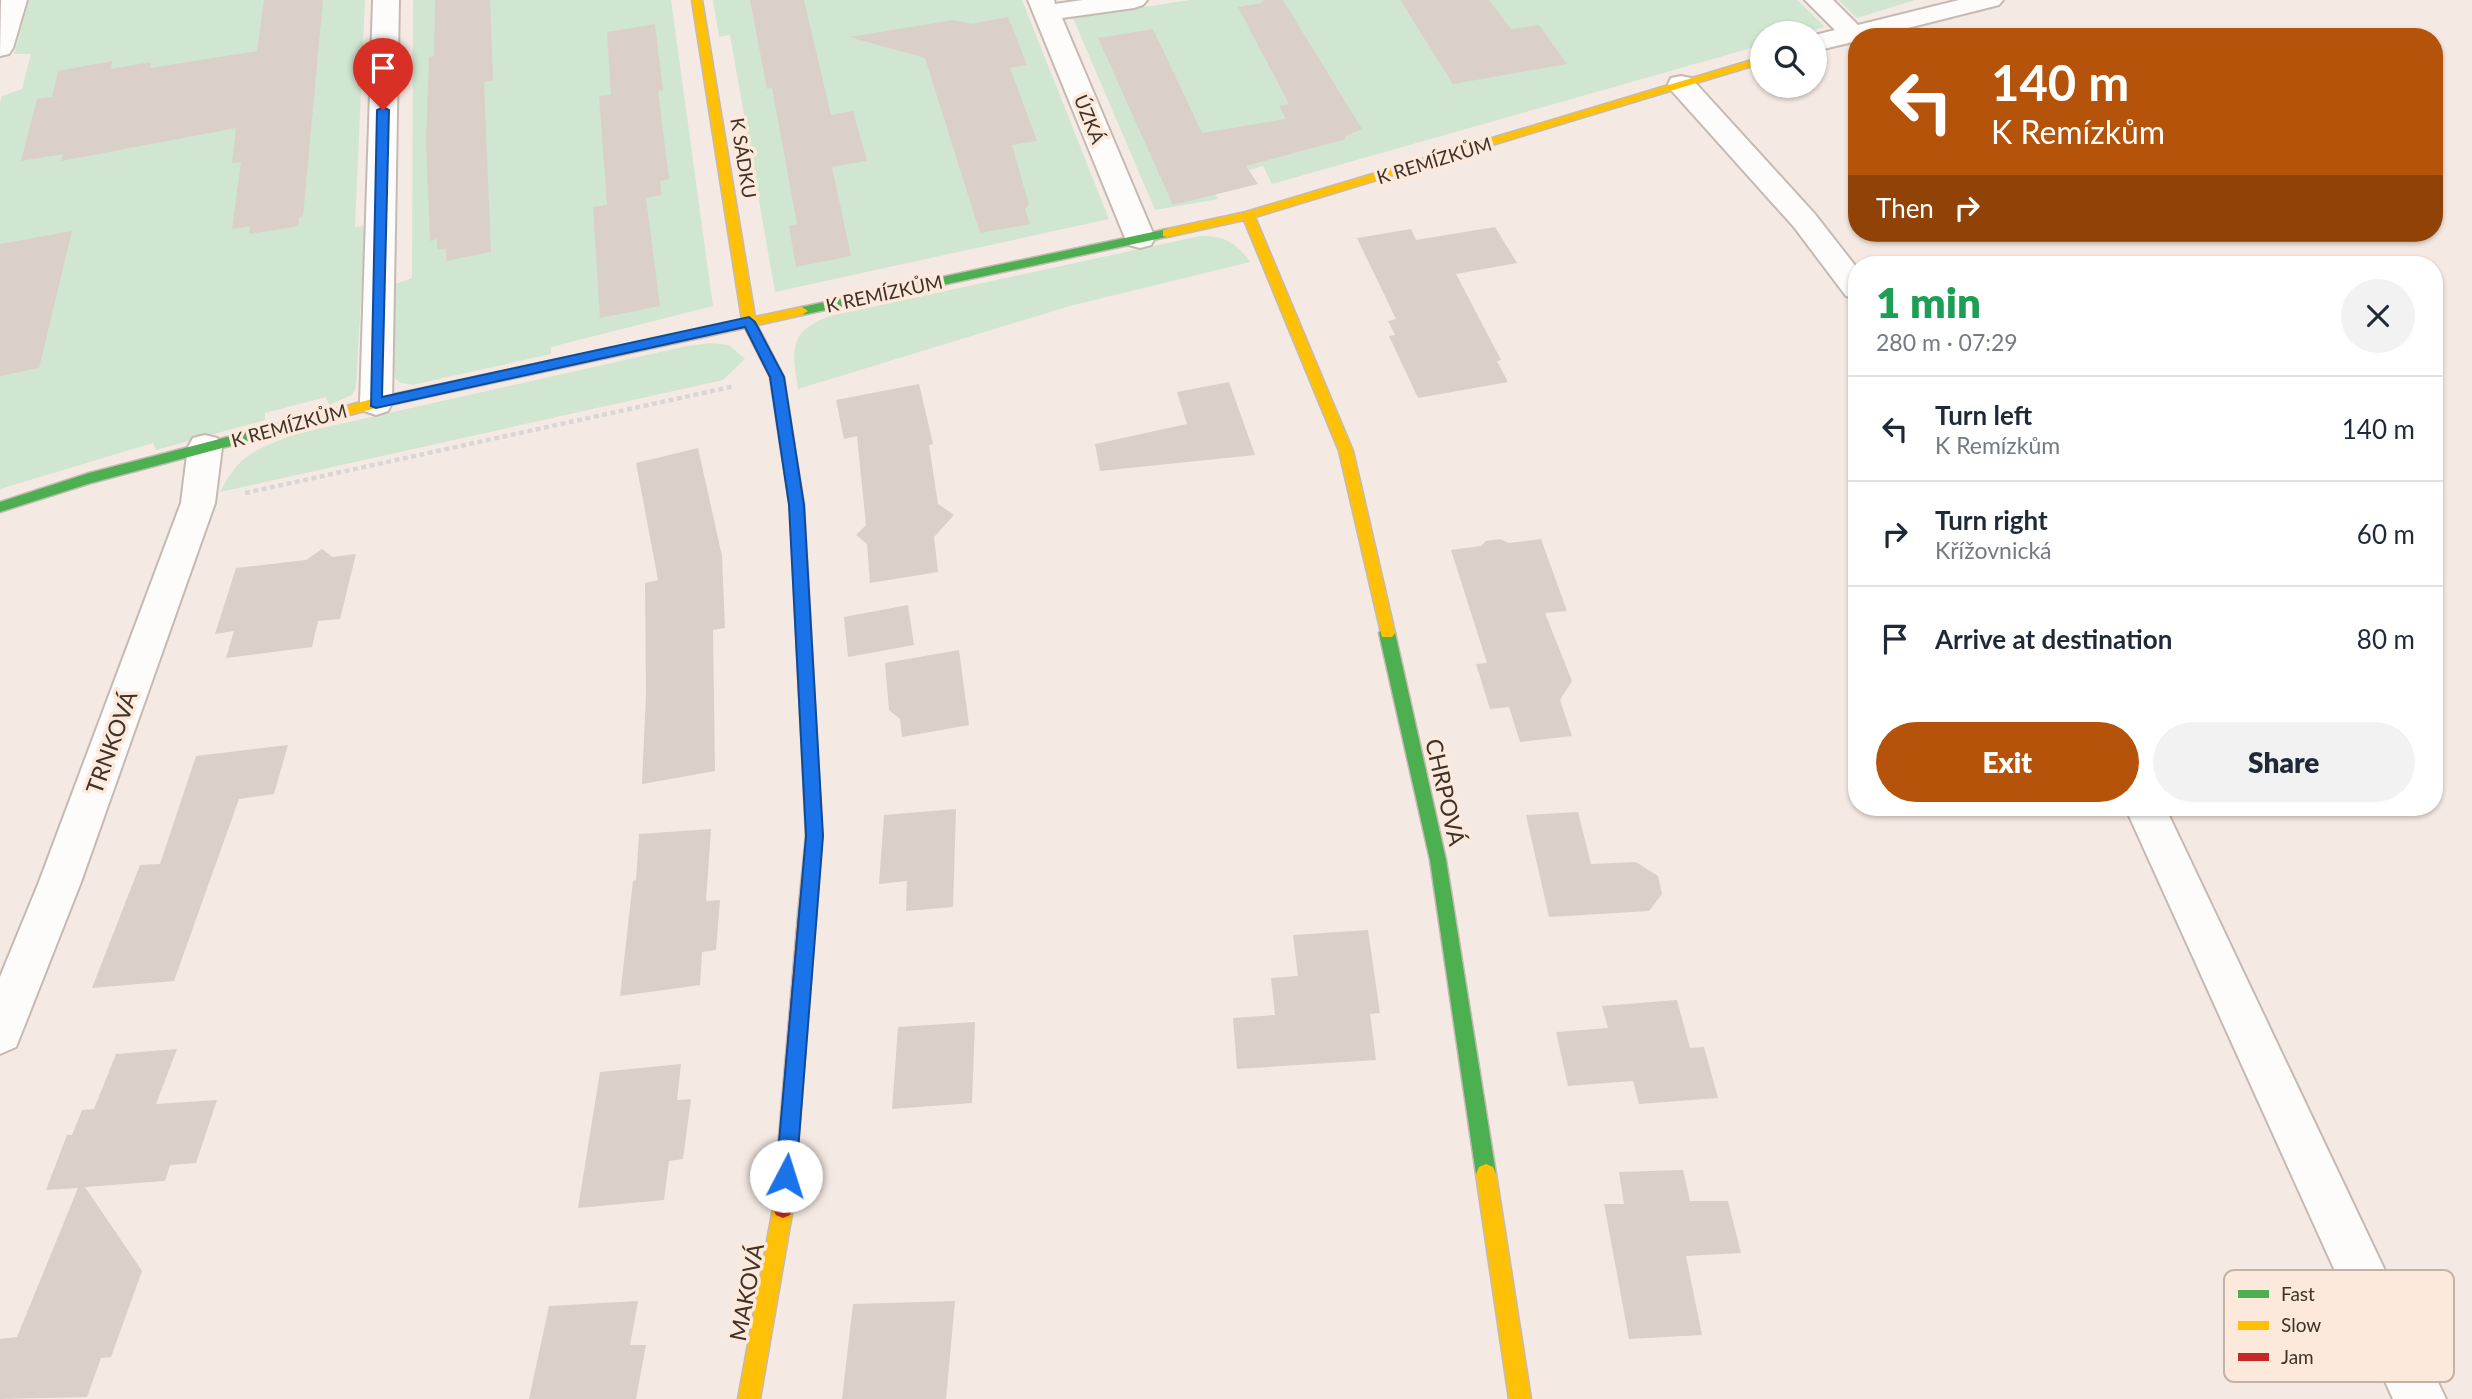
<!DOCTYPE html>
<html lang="en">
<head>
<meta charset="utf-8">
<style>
  body { margin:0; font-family:Lato,sans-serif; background:#f2f2f3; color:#1f2937; height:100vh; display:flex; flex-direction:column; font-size:26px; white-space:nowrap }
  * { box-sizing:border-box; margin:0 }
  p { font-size:23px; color:#747a83 }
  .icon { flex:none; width:38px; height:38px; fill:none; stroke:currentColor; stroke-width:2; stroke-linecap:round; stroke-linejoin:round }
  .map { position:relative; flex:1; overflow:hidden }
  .panel { position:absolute; left:1848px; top:256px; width:595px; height:560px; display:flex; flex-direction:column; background:#fff; border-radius:28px; box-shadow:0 2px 5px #0004 }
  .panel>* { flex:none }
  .hud { position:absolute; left:1848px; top:28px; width:595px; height:214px; border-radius:28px; box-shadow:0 2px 5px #0004; background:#b45309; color:#fff; overflow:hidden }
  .fabs { position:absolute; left:1750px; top:21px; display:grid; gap:14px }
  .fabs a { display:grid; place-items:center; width:77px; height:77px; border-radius:50%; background:#fff; box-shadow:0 2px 5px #0004; font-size:35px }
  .pin { position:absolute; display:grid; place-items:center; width:60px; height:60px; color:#fff; margin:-72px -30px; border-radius:50% 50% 50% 0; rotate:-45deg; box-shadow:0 0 7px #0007 }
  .pin .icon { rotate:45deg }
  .me { position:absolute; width:77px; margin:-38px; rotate:5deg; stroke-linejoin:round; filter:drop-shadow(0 0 5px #0008) }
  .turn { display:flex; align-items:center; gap:24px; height:147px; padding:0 28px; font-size:32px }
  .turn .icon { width:91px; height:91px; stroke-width:2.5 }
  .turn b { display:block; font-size:49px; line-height:60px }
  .then { display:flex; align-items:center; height:66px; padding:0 28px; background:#0003; gap:14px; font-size:26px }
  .round { display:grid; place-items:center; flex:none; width:74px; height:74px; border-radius:37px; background:#f2f2f3 }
  .overview { display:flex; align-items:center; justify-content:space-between; height:119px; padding:0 28px }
  h1 { font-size:42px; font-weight:800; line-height:52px; color:#1e9e55 }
  .cta { display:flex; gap:14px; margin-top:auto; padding:14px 28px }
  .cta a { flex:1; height:80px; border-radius:42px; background:#b45309; color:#fff; font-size:28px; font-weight:800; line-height:80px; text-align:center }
  .cta a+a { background:#f2f2f3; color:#1f2937 }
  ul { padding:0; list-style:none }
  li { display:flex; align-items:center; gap:21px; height:105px; padding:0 28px; border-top:2px solid #e0e1e3 }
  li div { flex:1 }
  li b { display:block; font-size:26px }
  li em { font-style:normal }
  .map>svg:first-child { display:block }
  .green { fill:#d0e6d0 }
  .building { fill:#dad0c8 }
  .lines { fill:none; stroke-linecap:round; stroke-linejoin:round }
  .street-casing { stroke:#c5bab3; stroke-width:4 }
  .fast-casing { stroke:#c5bab3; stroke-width:3 }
  .slow-casing { stroke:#c5bab3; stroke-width:3 }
  .jam-casing { stroke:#c5bab3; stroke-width:3 }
  .path { stroke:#dad6d5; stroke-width:4.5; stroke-dasharray:5 3.5; stroke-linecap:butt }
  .street { fill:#fefcfb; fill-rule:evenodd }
  .fast { fill:#4caf50; fill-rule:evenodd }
  .slow { fill:#ffc107; fill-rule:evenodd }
  .jam { fill:#c62828; fill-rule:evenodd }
  .route { fill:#1a73e8; stroke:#114b97; stroke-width:2 }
  .labels { text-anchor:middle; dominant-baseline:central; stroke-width:7; stroke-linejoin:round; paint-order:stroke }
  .far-street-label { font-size:19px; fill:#3e3229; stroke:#fce9dc }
  .street-label { font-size:23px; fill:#3e3229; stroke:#fce9dc }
  .key { fill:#fce9dc; stroke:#c3b2a6; stroke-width:2 }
  .key-label { font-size:19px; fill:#3e3229 }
</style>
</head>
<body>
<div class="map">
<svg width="2472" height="1399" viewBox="0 0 2472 1399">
  <rect width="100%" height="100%" fill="#f5eae3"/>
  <!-- green -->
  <g class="green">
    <polygon points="29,0 365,0 355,227 365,226 356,387 352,395 329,405 326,397 265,413 265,420 156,450 153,443 0,489 0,102 2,96 22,89 31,54 14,54"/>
    <polygon points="413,0 671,0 713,306 551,347 551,354 412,385 399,382 395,378 393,285 412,278"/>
    <polygon points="713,0 1022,0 1109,219 775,292 730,35 719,37"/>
    <polygon points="1190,0 1797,0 1825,27 1804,33 1762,33 1762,45 1272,184 1263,166 1208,182 1218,199 1155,210 1073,18"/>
    <polygon points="1839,0 1915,0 1857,18"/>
    <path d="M 1200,236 C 1224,236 1236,242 1250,262 L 1070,306 L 798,389 C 792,349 788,332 830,316 Z"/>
    <path d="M 712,343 L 729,345 L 745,359 L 723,380 L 220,492 C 240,453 256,450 295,434 L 687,346 Z"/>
  </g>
  <!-- building -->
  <g class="building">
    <polygon points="264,0 323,0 303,216 299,217 298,226 249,234 250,226 232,229 241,162 232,163 236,128 61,161 63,154 21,161 37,99 52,97 58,71 112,61 111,69 151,62 150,68 257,51"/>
    <polygon points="435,0 490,0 493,81 484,82 491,252 446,261 446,249 437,250 437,239 430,241 426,143 429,57 434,56"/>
    <polygon points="750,0 804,0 831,115 853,111 867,161 832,167 851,256 796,267 789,226 797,224 772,88 767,89"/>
    <polygon points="1264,0 1283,0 1362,129 1346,136 1346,139 1246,166 1258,184 1173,205 1098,38 1153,29 1202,133 1286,119 1279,106 1289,104 1238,7 1261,3"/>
    <polygon points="1400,0 1489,0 1511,29 1539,25 1567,64 1453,84"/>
    <polygon points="1008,17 1027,65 1010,68 1037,141 1012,145 1029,205 1025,209 1030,224 980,233 925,58 849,37 954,20 971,24"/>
    <polygon points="655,24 663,90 658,91 669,179 660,181 661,195 646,198 660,306 600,318 593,207 607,205 599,96 611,95 607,32"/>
    <polygon points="1495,227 1517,263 1456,274 1501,360 1497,361 1508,382 1418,398 1389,336 1395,335 1388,321 1396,319 1357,238 1411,229 1416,240"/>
    <polygon points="72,231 39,368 0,376 0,244"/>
    <polygon points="1229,382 1255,455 1100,471 1095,444 1187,424 1177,392"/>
    <polygon points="919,384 933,444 929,445 938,504 954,515 934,537 938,572 870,583 867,544 856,535 866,525 857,436 844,439 836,400"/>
    <polygon points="698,448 722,556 725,628 713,630 715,771 642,784 646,694 645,583 658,580 636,463"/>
    <polygon points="1500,539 1509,543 1541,539 1567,611 1545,613 1572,681 1560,700 1572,736 1520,742 1509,707 1490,709 1476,664 1487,663 1451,550 1481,546 1486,541"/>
    <polygon points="322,549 332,557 356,554 340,619 318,621 312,647 226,658 234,631 215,634 236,568 306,560"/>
    <polygon points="908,605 914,645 848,657 844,617"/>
    <polygon points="959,650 969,725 902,737 900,719 889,710 885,663"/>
    <polygon points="288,745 274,794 239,799 174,981 92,988 140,865 160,864 196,756"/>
    <polygon points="956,809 953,907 906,911 907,881 879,884 884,815"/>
    <polygon points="1578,812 1591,864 1636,862 1658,876 1662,894 1649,911 1549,917 1526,815"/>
    <polygon points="711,829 706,901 720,900 716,950 702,952 700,985 620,996 633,881 636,880 639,834"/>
    <polygon points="1368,930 1380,1013 1370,1014 1376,1060 1237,1069 1233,1018 1275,1015 1271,978 1298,976 1293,935"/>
    <polygon points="1677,1000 1690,1048 1704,1047 1718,1098 1639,1104 1633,1081 1568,1086 1556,1032 1608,1028 1602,1006"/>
    <polygon points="975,1022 972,1103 892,1109 898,1027"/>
    <polygon points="177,1049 156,1104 217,1100 196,1163 170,1165 165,1181 85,1187 142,1271 111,1357 101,1358 87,1397 0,1399 0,1339 17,1337 78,1188 46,1190 67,1135 72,1135 82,1110 94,1109 116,1054"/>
    <polygon points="681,1064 677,1100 691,1099 683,1159 669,1161 664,1200 578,1208 600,1072"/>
    <polygon points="1683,1170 1690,1201 1728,1201 1741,1253 1686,1256 1702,1335 1629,1339 1604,1204 1624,1204 1619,1172"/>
    <polygon points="638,1301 630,1345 646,1345 636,1399 529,1399 549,1306"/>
    <polygon points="955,1301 946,1399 842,1399 853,1304"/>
  </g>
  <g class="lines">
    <!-- street casing -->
    <g class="street-casing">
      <g id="street">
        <polygon points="1,0 27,0 13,48 9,54 0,56"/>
        <polygon points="373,0 399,0 392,403 388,411 376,415 364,411 360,403"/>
        <polygon points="1028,0 1054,0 1055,4 1083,0 1147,0 1143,5 1134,8 1062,18 1155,238 1151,245 1140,248 1129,245 1125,238"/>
        <polygon points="1805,0 1833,0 1858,25 1959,0 2003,0 1999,5 1872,37 1857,37 1857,41 1815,51 1815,35 1835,30"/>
        <polygon points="1681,76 1691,78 1814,213 1857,268 1857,299 1846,296 1794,227 1671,90 1668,84 1671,78"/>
        <polygon points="205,435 217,438 222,447 215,503 81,882 22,1032 16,1047 0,1054 0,977 39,882 181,503 188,447 193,438"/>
        <polygon points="2125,807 2165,807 2446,1399 2393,1399"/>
      </g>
    </g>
    <!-- fast casing -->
    <g class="fast-casing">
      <g id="fast">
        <polygon points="1167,229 1171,230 1171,236 802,315 796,311 802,307"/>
        <polygon points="277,424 284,429 282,432 91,483 0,512 0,502 89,473"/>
        <polygon points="787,438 794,443 804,505 822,836 816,915 813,921 807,923 801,921 798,915 806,836 790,505 780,443"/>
        <polygon points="1387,627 1392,629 1395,633 1446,860 1496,1174 1493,1181 1486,1184 1479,1181 1476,1174 1430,860 1379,633 1382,629"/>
      </g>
    </g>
    <!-- slow casing -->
    <g class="slow-casing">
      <g id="slow">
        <polygon points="692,0 702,0 755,317 802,307 808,311 802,315 757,325 784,377 794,443 792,447 787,448 780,443 770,377 745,328 376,408 277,434 272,432 270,429 272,426 376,398 742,320"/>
        <polygon points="1762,57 1762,63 1255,217 1353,451 1395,633 1392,637 1382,637 1339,451 1244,220 1167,237 1163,236 1163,230 1246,212"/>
        <polygon points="1486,1164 1493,1167 1496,1174 1531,1399 1509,1399 1476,1174 1479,1167"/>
        <polygon points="783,1198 790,1201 793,1208 760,1399 738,1399 773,1208 776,1201"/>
      </g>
    </g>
    <!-- jam casing -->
    <g class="jam-casing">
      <polygon id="jam" points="807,907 813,909 816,915 793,1208 790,1215 783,1218 776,1215 773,1208 798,915 801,909"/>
    </g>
    <!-- path -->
    <polyline class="path" points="245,493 735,386"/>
    <!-- street -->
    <use href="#street" class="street"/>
    <!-- fast -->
    <use href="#fast" class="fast"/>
    <!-- slow -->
    <use href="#slow" class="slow"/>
    <!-- jam -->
    <use href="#jam" class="jam"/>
  </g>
  <!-- route -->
  <polygon class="route" points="383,107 389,110 382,397 749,317 755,322 784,377 804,505 823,836 796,1176 793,1183 786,1186 779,1183 776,1176 806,836 789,505 770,377 745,327 376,408 371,406 377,110"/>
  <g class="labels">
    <!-- far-street labels -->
    <g class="far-street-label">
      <text transform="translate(1090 119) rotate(68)">ÚZKÁ</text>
      <text transform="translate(744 158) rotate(81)">K SÁDKU</text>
      <text transform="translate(1434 160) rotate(-17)">K REMÍZKŮM</text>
      <text transform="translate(884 293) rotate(-12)">K REMÍZKŮM</text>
      <text transform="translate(289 425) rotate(-15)">K REMÍZKŮM</text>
    </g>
    <!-- street labels -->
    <g class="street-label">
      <text transform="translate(111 742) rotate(-70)">TRNKOVÁ</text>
      <text transform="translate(1446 792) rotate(77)">CHRPOVÁ</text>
      <text transform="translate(746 1292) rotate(-79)">MAKOVÁ</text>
    </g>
  </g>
  <!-- legend -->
  <rect x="2224" y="1270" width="230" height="112" rx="10" class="key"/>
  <rect x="2238" y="1290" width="31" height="8" fill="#4caf50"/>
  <rect x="2238" y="1321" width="31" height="9" fill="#ffc107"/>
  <rect x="2238" y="1353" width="31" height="8" fill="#c62828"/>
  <g class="key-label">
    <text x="2281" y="1301">Fast</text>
    <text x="2281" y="1332">Slow</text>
    <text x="2281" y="1364">Jam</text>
  </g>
</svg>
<div class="fabs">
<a><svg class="icon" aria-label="search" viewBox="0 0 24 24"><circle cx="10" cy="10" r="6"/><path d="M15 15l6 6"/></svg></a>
</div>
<div class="pin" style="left:383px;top:110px;background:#d93025"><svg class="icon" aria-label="arrive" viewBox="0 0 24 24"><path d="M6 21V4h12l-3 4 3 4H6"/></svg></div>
<svg class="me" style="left:786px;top:1176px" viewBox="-20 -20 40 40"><circle r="19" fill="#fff"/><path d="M0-13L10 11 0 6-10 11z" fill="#1a73e8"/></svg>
<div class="hud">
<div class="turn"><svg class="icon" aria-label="left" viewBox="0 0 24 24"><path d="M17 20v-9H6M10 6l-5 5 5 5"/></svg><div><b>140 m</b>K Remízkům</div></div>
<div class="then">Then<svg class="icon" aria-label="right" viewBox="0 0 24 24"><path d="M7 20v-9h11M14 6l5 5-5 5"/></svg></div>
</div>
<section class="panel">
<div class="overview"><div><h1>1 min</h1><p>280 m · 07:29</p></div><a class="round"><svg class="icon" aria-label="close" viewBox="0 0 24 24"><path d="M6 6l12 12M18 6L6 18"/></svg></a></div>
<ul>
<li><svg class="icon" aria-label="left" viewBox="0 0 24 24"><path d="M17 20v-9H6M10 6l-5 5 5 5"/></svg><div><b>Turn left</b><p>K Remízkům</p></div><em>140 m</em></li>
<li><svg class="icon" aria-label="right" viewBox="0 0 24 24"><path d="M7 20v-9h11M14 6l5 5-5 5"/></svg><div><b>Turn right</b><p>Křížovnická</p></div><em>60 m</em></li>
<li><svg class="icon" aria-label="arrive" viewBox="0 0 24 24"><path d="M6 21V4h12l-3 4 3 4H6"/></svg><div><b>Arrive at destination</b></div><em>80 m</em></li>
</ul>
<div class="cta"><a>Exit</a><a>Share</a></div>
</section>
</div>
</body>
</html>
